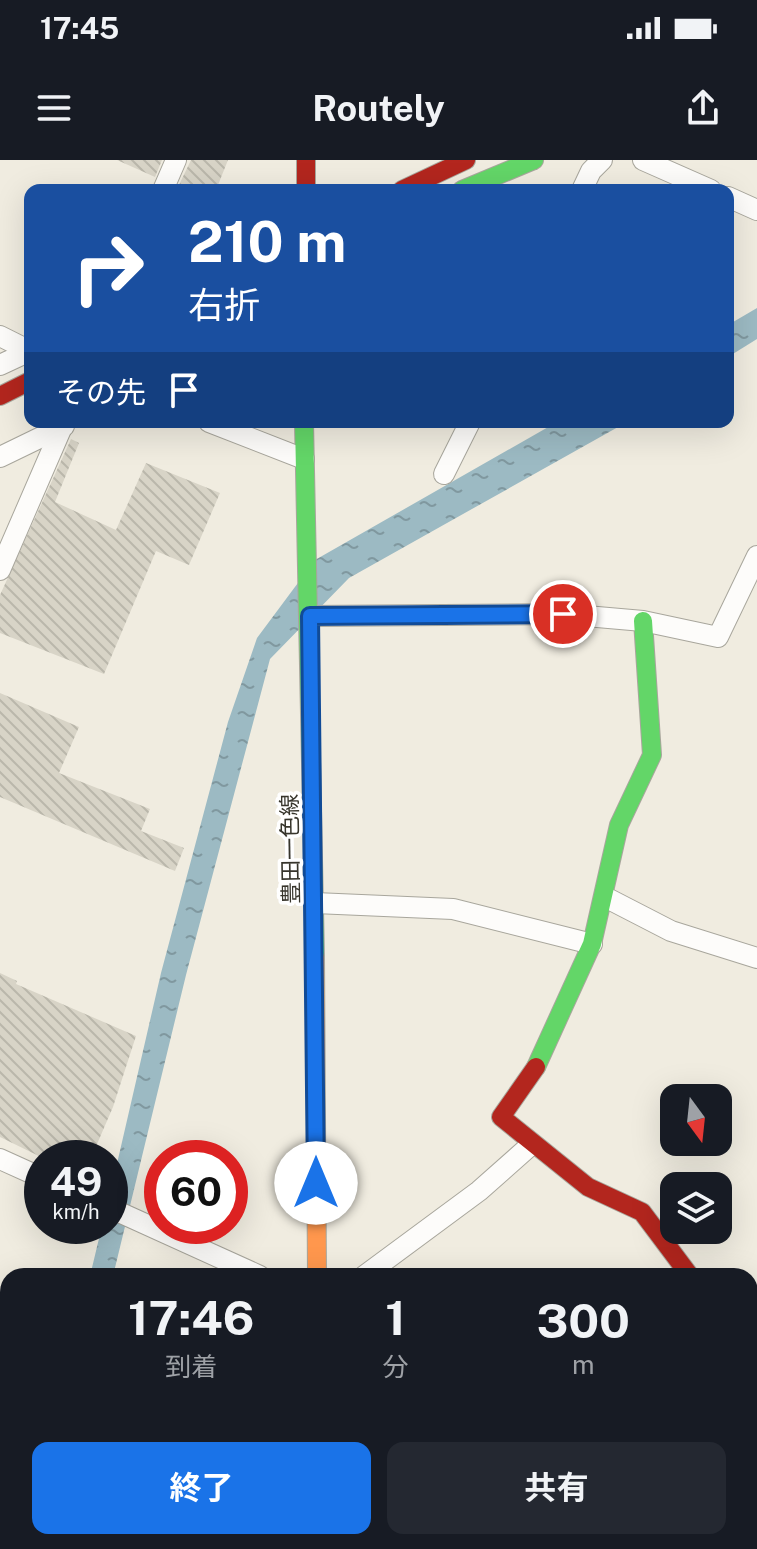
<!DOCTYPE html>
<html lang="ja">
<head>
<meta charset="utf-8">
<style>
  body { margin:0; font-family:"Public Sans","Noto Sans JP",sans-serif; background:#242831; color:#f1f3f6; height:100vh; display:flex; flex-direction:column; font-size:30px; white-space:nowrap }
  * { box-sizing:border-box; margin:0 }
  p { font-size:26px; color:#9ea1a6 }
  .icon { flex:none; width:44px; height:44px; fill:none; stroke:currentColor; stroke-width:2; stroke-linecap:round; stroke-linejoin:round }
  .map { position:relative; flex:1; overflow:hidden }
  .details { position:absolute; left:0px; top:1108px; width:758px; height:282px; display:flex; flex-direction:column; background:#171b24; border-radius:24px 24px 0 0; box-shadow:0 8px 32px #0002 }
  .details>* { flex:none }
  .banner { position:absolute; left:24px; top:24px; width:710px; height:244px; border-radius:16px; box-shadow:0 8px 32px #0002; background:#1a4fa0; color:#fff; overflow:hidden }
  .needle { width:52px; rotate:165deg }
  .controls { position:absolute; left:660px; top:924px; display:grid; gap:16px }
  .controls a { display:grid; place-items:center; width:72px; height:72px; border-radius:16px; background:#171b24; box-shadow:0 8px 32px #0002; font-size:40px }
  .speed { position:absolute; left:24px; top:980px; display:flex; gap:16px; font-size:40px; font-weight:700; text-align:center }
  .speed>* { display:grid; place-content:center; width:104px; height:104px; border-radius:50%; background:#171b24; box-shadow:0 8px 32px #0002; line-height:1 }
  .speed small { font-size:20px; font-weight:400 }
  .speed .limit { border:12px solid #d22; background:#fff; color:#111 }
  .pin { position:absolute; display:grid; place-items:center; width:68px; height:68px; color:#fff; margin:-34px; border:4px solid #fff; border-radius:50%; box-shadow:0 2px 8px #0007 }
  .me { position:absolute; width:88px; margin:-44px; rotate:0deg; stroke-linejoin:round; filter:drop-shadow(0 0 6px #0008) }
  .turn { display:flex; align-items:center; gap:28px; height:168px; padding:0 32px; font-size:36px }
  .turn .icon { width:104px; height:104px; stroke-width:2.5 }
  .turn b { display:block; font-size:56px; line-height:68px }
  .then { display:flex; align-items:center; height:76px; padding:0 32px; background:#0003; gap:16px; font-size:30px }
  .eta { display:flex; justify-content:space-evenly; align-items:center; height:136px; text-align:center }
  .eta b { font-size:48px; font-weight:700; line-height:56px }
  .primary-button { display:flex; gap:16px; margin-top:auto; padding:16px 32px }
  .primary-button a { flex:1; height:92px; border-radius:16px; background:#1a73e8; color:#fff; font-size:32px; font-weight:700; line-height:92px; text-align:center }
  .primary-button a+a { background:#242831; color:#f1f3f6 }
  .status { display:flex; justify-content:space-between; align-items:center; height:56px; padding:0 40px; background:#171b24; direction:ltr }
  .status svg { height:22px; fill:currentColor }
  header { display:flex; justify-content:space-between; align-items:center; height:104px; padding:0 32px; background:#171b24; font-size:36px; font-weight:700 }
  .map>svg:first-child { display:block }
  .water { fill:url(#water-ripples) }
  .building { fill:url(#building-back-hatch) }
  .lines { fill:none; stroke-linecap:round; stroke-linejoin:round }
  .street-casing { stroke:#a8a69c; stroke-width:22 }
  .fast-casing { stroke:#a8a69c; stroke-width:20 }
  .slow-casing { stroke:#a8a69c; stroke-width:20 }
  .jam-casing { stroke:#a8a69c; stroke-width:20 }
  .street { stroke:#fdfcfa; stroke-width:20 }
  .fast { stroke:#63d668; stroke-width:18 }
  .slow { stroke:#ff974d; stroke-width:18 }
  .jam { stroke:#b3261e; stroke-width:18 }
  .route-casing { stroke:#114b97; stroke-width:20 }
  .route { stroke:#1a73e8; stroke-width:14 }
  .labels { text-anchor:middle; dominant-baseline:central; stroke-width:7; stroke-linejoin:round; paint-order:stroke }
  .street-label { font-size:22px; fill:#37352c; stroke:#fff }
</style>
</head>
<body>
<div class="status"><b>17:45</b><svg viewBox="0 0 49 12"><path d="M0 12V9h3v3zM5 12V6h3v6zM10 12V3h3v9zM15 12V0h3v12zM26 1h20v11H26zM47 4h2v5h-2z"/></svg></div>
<header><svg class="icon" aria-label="menu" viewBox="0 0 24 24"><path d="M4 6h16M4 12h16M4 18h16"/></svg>Routely<svg class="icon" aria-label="share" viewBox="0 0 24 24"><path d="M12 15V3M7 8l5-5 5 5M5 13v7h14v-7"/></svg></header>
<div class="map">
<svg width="757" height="1389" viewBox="0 0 757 1389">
  <defs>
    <pattern id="water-ripples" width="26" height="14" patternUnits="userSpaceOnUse" patternTransform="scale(2)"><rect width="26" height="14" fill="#9cbac3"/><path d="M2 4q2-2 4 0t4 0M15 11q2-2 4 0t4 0" fill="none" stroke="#80989f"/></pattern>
    <pattern id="building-back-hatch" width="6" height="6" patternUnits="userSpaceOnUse" patternTransform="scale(2)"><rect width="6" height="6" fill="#d8d4c7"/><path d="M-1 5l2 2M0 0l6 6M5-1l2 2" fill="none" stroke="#bab7ab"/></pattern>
  </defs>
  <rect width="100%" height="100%" fill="#f0ece0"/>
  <!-- water -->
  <g class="water">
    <polygon points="757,148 757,179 728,197 728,165"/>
    <polygon points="557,262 627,262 349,418 270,499 186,815 113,1116 90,1116 102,1066 110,1066 110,1034 161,813 228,562 257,478 315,400"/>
  </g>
  <!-- building -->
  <g class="building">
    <polygon points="117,0 162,0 155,17"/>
    <polygon points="191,0 228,0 216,30 178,27"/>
    <polygon points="71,279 79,283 55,342 116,370 146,303 220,333 189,405 156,391 104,514 0,473 0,435"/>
    <polygon points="0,533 79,567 59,613 150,649 141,671 184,688 175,711 0,637"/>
    <polygon points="0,813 17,821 16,824 136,876 113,947 91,998 43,998 0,977"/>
  </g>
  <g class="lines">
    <!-- street casing -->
    <g class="street-casing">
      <g id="street">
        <polyline points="643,0 711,30"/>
        <polyline points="163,30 176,0"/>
        <polyline points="582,30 591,11 602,0"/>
        <polyline points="728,37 757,50"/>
        <polyline points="0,176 30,191"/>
        <polyline points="0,205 30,191"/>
        <polyline points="209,262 304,299"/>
        <polyline points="0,297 64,266"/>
        <polyline points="444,314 470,262"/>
        <polyline points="0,410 62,267"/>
        <polyline points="310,456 563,454 643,461 718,477 757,396"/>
        <polyline points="605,737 671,771 757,798"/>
        <polyline points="315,743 453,749 592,784"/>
        <polyline points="0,999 42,1018"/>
        <polyline points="110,1048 260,1116"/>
        <polyline points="364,1116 479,1031 532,984"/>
        <polyline points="750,1165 757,1158"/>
        <polyline points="662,1382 678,1389"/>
        <polyline points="450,1389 453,1382"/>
      </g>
    </g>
    <!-- fast casing -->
    <g class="fast-casing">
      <g id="fast">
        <polyline points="462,30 534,0"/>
        <polyline points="304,262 315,797"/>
        <polyline points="536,907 592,784 619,665 652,595 643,461"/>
      </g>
    </g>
    <!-- slow casing -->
    <g class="slow-casing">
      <polyline id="slow" points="315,797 317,1116"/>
    </g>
    <!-- jam casing -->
    <g class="jam-casing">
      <g id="jam">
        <polyline points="306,0 306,30"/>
        <polyline points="402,30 466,0"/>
        <polyline points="0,236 30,221"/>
        <polyline points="536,907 501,957 588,1027 642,1052 690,1116"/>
        <polyline points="277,1389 279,1382"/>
      </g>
    </g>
    <!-- street -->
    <use href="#street" class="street"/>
    <!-- fast -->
    <use href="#fast" class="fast"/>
    <!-- slow -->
    <use href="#slow" class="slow"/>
    <!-- jam -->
    <use href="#jam" class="jam"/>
  </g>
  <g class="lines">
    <!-- route casing -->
    <g class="route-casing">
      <polyline id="route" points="316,1023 310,456 563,454"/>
    </g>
    <!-- route -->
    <use href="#route" class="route"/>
  </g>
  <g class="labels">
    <!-- street labels -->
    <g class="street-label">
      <text transform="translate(290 689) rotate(-91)">豊田一色線</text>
    </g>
  </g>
</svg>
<div class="controls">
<a><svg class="needle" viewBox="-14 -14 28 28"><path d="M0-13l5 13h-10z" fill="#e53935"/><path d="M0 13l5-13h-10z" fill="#9ea1a6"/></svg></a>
<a><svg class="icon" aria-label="layers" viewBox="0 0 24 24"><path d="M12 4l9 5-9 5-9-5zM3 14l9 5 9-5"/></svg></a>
</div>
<div class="speed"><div>49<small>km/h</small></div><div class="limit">60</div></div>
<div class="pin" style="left:563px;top:454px;background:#d93025"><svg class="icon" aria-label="arrive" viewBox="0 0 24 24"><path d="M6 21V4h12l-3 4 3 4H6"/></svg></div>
<svg class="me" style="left:316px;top:1023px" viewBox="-20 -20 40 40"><circle r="19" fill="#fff"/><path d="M0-13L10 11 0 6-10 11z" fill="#1a73e8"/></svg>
<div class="banner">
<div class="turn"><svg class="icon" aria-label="right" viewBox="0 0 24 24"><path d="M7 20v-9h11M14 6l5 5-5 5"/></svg><div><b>210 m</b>右折</div></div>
<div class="then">その先<svg class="icon" aria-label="arrive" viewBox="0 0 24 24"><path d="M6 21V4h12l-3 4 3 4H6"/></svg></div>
</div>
<section class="details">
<div class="eta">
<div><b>17:46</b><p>到着</p></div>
<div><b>1</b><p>分</p></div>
<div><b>300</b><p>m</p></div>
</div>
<div class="primary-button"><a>終了</a><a>共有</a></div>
</section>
</div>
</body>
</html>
